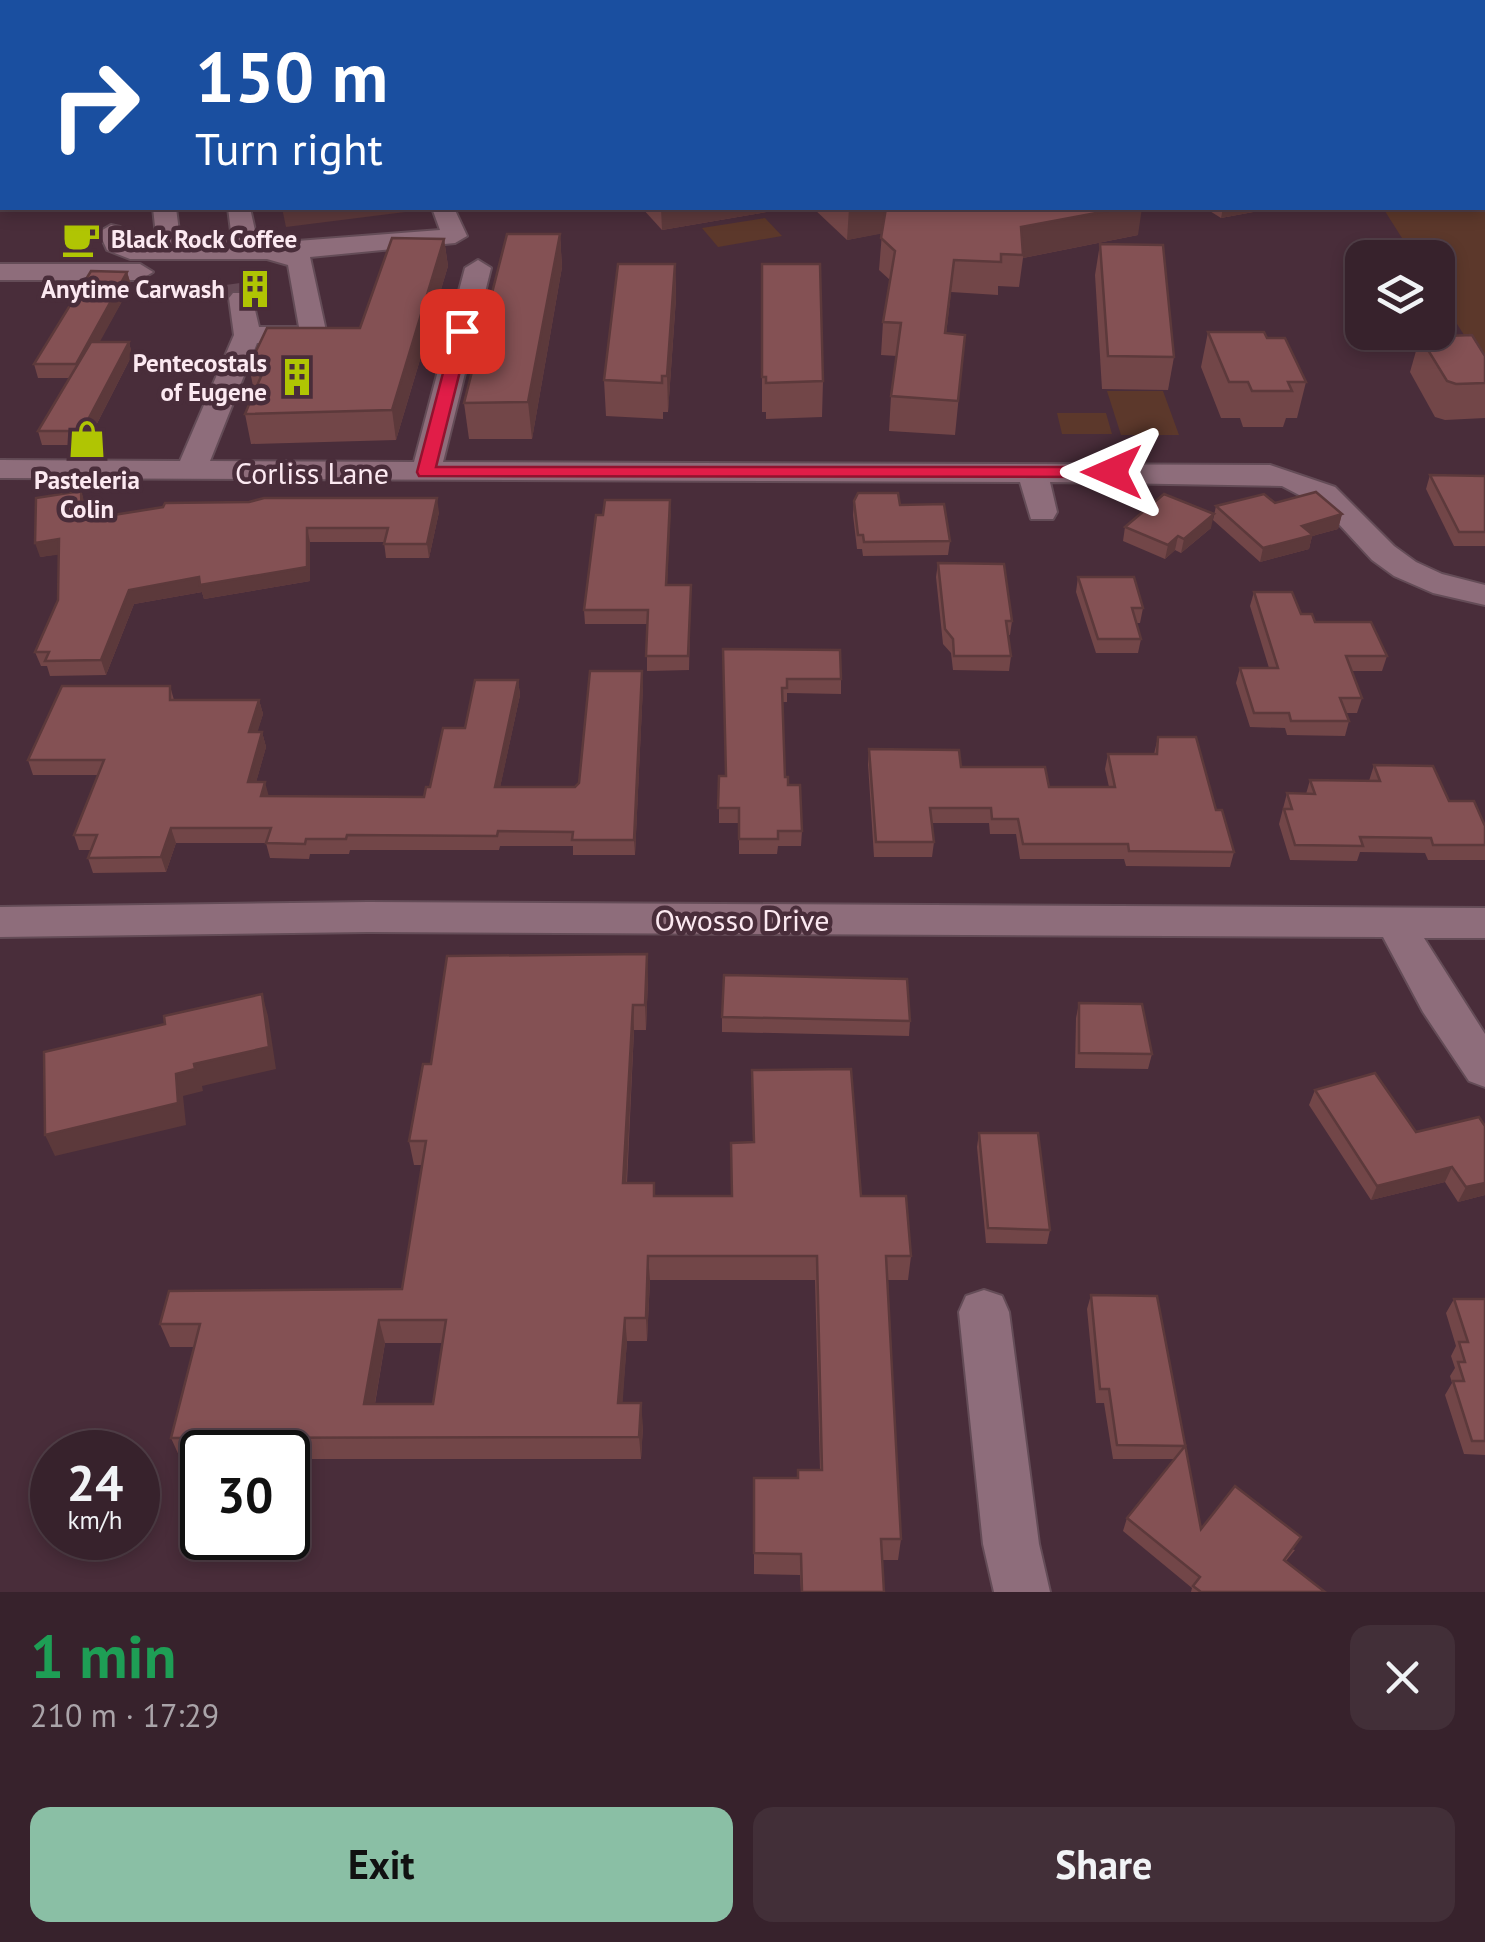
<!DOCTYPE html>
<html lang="en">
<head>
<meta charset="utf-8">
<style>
  body { margin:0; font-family:"PT Sans",sans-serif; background:#422f38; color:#f1f3f6; height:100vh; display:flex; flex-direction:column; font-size:38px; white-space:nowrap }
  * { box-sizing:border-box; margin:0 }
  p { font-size:32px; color:#aaa4a9 }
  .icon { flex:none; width:55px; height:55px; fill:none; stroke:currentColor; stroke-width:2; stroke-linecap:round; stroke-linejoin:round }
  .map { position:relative; height:1592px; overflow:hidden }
  .side { display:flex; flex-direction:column; background:#37222c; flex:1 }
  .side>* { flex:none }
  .top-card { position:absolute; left:0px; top:0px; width:1485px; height:210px; box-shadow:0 5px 15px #0003,0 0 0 2px #513f48; background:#1a4fa0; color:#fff; overflow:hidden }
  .buttons { position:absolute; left:1345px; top:240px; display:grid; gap:20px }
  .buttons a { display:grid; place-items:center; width:110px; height:110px; border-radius:20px; background:#37222c; box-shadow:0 5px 15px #0003,0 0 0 2px #513f48; font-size:50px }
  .speed { position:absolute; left:30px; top:1430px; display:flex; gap:20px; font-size:50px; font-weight:700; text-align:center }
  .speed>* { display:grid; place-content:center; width:130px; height:130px; border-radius:50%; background:#37222c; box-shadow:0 5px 15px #0003,0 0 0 2px #513f48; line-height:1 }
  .speed small { font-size:25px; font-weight:400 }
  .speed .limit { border:5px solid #111; border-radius:15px; background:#fff; color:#111 }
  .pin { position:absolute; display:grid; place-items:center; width:85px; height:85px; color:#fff; margin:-42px; border-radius:20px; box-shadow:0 5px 15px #0006 }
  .me { position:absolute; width:110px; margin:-55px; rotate:270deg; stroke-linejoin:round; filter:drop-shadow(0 0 8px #0008) }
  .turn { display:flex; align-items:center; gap:35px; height:210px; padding:0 30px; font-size:45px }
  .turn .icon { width:130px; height:130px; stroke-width:2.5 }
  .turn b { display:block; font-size:70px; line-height:85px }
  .round { display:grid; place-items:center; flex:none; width:105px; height:105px; border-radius:20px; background:#422f38 }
  .summary { display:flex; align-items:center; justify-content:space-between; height:170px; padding:0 30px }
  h1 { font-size:60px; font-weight:600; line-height:75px; color:#1e9e55 }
  .button { display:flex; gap:20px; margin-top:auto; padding:20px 30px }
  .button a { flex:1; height:115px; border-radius:20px; background:#8abfa5; color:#111; font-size:40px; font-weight:600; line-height:115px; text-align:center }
  .button a+a { background:#422f38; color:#f1f3f6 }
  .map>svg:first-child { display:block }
  .green { fill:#5c382b }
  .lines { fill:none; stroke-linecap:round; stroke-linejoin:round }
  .minor-tunnel { stroke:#644955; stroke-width:29; stroke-dasharray:29 14; stroke-linecap:butt }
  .minor-casing { stroke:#644c57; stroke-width:4 }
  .minor { fill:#8e6d7b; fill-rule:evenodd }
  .wall { fill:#724648; fill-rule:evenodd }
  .shaded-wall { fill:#5c393b }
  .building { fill:#845154; stroke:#5c393b; stroke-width:2.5; fill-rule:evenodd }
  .route { fill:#e11d48; stroke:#92132f; stroke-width:2.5 }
  .labels { text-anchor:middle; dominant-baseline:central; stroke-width:9; stroke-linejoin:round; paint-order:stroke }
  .far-poi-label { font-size:25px; font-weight:bold; fill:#fce9f1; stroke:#492d3a; text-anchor:end }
  .street-label { font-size:30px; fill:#fce9f1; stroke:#492d3a }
</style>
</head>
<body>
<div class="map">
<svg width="1485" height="1592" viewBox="0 0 1485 1592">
  <rect width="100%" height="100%" fill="#492d3a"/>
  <!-- green -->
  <g class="green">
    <polygon points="1483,44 1485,47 1485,368 1438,294 1438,258 1414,257 1383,208 1482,208"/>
    <polygon points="765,218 782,236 718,247 702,228"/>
    <polygon points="1107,391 1163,391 1179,435 1121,435"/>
    <polygon points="1057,413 1106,413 1112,434 1062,434"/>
  </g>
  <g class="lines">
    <!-- minor-tunnel -->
    <polyline class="minor-tunnel" points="240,283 242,298"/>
    <!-- minor casing -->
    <g class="minor-casing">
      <g id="minor">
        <rect x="338" y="0" width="18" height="2"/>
        <polygon points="412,0 430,0 431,2 413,2"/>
        <polygon points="583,0 673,0 672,2"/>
        <rect x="0" y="45" width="2" height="12"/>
        <path d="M 153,208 L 176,208 L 180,239 L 232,239 L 228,208 L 250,208 L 258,244 L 440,230 L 432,208 L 454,208 L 467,236 L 455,243 L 310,257 L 326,331 C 310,348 280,343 257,343 L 210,461 L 414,462 L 465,268 L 478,260 L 491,268 L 443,462 L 1270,465 L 1335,487 L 1394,546 L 1416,562 L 1442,574 L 1485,585 L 1485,605 L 1433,593 L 1394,576 L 1372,560 L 1324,508 L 1282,486 L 1050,482 L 1057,512 L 1053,519 L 1031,519 L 1020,482 L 0,478 L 0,460 L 180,461 L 234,335 L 229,298 L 233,293 L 251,293 L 259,327 L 299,327 L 288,265 L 267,259 L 130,259 L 107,250 L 99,232 L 111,225 L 120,227 C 131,244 135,245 157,244 Z"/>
        <polygon points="0,264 140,264 153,272 140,280 0,280"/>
        <polygon points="368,902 1485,908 1485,938 1424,938 1485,1034 1485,1087 1469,1081 1423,1012 1383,937 368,932 0,937 0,907"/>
        <polygon points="984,1290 1002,1296 1009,1312 1039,1544 1050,1592 994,1592 983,1544 959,1312 966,1296"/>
      </g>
    </g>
    <!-- minor -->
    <use href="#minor" class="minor"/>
  </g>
  <!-- wall -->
  <g class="wall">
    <polygon points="1459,0 1485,0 1485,17 1482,16 1482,2 1458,2"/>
    <polygon points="642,208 790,208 662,230"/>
    <polygon points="813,208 1123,208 1138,235 1023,258 1019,287 998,286 998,295 951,292 946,334 965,335 955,435 889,431 891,396 897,356 881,355 883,322 890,280 879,270 882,233 847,240"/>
    <polygon points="1205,208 1275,208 1221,218"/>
    <polygon points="560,234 562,267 532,439 469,439 464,403"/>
    <polygon points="444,239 448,266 396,440 251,444 245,414 254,391 249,366 360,328"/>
    <polygon points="1100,244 1174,357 1168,390 1102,389 1095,275"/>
    <polygon points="675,264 676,298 668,412 663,412 663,419 606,416 604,380"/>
    <polygon points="762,264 823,381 822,417 766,419 766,412 762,412"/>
    <polygon points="127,272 131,285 99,342 129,342 132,355 86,445 42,445 38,431 70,378 38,378 34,364"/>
    <polygon points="1208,332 1267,338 1306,382 1297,418 1286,418 1283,427 1243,427 1240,418 1221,418 1201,367"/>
    <polygon points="1420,337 1485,356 1485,418 1445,420 1435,417 1410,372"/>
    <polygon points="1430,475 1485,476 1485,546 1454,546 1426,489"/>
    <polygon points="81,491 85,505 86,520 439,512 429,558 386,558 384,542 310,542 310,581 204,599 202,592 134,604 106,675 50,676 47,666 41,666 35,652 58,600 59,554 40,557"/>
    <polygon points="670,500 667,585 691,585 689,670 647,671 647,624 585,624 584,610 603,515"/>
    <polygon points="854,501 900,505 950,541 948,555 863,556 862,549 857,549 853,515"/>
    <polygon points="1275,503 1342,514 1338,529 1312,536 1309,549 1260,562 1213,520 1216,506"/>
    <polygon points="1125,527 1211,528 1181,553 1175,550 1165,559 1123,541"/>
    <polygon points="938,563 1012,621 1010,635 1008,635 1011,656 1009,671 953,670 951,653 943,644 936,577"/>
    <polygon points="1078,577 1143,608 1140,623 1136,623 1141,639 1138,653 1096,653 1076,592"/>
    <polygon points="1254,592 1387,656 1382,671 1352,671 1362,698 1357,713 1346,713 1349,721 1345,736 1287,735 1285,728 1250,727 1236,683 1240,668 1269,668 1250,606"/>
    <polygon points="723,649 841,679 841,694 787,693 787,702 783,702 785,777 802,831 801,846 778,846 777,854 739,854 739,823 719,823 719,776 726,776"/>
    <polygon points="642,671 643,686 635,855 573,855 573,846 500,846 499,850 350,850 349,854 310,854 309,859 270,858 266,843 176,843 166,872 93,873 88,858 91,850 79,850 74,835 98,775 33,775 28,760 170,686 174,700 259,700 263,714 257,732 262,732 266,747 256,782 269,796 424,797 465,728 518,680 520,695 500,787 575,787 579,783"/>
    <polygon points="1158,737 1216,810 1234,852 1230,867 1126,866 1124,859 1020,859 1016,834 990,834 989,823 931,823 934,842 932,857 874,857 868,764 869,749 961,767 1049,787 1109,787 1105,769 1108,754 1154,754"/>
    <polygon points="1374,765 1449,801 1485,826 1485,860 1428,860 1425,853 1360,852 1357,861 1290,860 1279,824 1287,793 1306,794 1310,780 1369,781"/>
    <path d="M 648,978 L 646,1030 L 634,1030 L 627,1183 L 654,1183 L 655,1196 L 732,1196 L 753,1142 L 752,1070 L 911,1256 L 908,1280 L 888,1280 L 901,1539 L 898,1560 L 882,1560 L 884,1592 L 801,1592 L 800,1575 L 754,1574 L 754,1478 L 798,1478 L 820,1470 L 815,1280 L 650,1280 L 647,1341 L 627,1341 L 622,1403 L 643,1426 L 641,1459 L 288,1459 L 288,1452 L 202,1452 L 202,1459 L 181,1460 L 171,1438 L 194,1347 L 170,1347 L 160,1324 L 402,1289 L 422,1165 L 414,1165 L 409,1141 L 431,1064 ZM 385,1343 L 443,1343 L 433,1404 L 375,1404 Z"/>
    <polygon points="1079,1003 1152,1054 1148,1069 1075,1068 1076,1018"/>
    <polygon points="722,1017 910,1021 909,1036 722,1032"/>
    <polygon points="1315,1090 1416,1132 1485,1195 1458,1202 1445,1182 1371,1200 1309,1105"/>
    <polygon points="979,1133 1050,1230 1047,1244 986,1243 977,1147"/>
    <polygon points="1091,1295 1157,1296 1201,1529 1295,1550 1286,1561 1325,1592 1191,1592 1192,1588 1123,1531 1127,1518 1174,1459 1113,1459 1104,1403 1096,1403 1087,1309"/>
    <polygon points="1454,1299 1485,1299 1485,1455 1464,1454 1445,1395 1452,1383 1450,1376 1455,1368 1451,1356 1456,1346 1446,1313"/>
  </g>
  <!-- shaded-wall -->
  <g class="shaded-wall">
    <polygon points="282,208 428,208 429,209 286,227"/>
    <polygon points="661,208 790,208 662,230"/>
    <polygon points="849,208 886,208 885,233 847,240"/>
    <polygon points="1123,208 1142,208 1138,235 1023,258 1021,227"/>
    <polygon points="1223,208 1275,208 1221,218"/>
    <polygon points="560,234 562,267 532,439 528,402"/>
    <polygon points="444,239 448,266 396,440 392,410"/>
    <polygon points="675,264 676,298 668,412 667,376"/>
    <polygon points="127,272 131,285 80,378 76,364"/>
    <polygon points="129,342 132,355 86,445 82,431"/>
    <polygon points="81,491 85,505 86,534 82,520"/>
    <polygon points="437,498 439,512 429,558 427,544"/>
    <polygon points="670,500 671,514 666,599 666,585"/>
    <polygon points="1214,514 1211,528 1181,553 1184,539"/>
    <polygon points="1342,514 1338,529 1312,536 1309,549 1260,562 1263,548 1302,526"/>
    <polygon points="307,528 310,542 310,581 204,599 202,592 134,604 106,675 101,660 129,590"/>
    <polygon points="1178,536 1175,550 1165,559 1168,545"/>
    <polygon points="59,539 64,554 40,557 35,543"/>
    <polygon points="642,671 643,686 635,855 634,840"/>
    <polygon points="518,680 520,695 497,802 495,787"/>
    <polygon points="259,700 263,714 253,747 249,732"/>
    <polygon points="262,732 266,747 252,797 248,782"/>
    <polygon points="265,782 269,797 261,796"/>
    <polygon points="171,828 176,843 166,872 161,857"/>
    <polygon points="647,954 648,978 646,1030 645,1005"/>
    <polygon points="262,994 268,1016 276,1069 202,1086 203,1091 183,1096 186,1125 55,1156 45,1135 194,1064"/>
    <polygon points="633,1005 634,1030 625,1207 623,1183"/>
    <polygon points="1452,1167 1445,1182 1371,1200 1377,1186"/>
    <polygon points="1485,1183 1485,1195 1458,1202 1466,1187"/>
    <polygon points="648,1256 650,1280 647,1341 646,1318"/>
    <polygon points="625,1318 627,1341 621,1426 618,1403"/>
    <polygon points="379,1320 385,1343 371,1426 364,1404"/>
    <polygon points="641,1403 643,1426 641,1459 639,1437"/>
  </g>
  <!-- building -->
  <g class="building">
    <polygon points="49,0 97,0 96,2 48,2"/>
    <rect x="353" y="0" width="38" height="2"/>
    <polygon points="1198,0 1221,0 1226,2 1182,2"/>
    <polygon points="886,208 1123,208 1021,227 1023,255 1001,254 1001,262 954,260 945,333 965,335 958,401 891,396 901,323 883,322 895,251 881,238"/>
    <polygon points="507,234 560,234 528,402 464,403"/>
    <polygon points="392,238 444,239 392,410 245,414 265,367 249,366 267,328 360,328"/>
    <polygon points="1100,244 1163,245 1174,357 1108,356"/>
    <polygon points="618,264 675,264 667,376 662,376 662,383 604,380"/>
    <polygon points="762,264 820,264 823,381 766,383 766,377 762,377"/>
    <polygon points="91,271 127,272 76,364 34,364"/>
    <polygon points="1208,332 1264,332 1267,338 1285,338 1306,382 1288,382 1292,391 1252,391 1248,382 1229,382"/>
    <polygon points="1472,335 1485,356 1485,383 1456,384 1447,381 1420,337"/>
    <polygon points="91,342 129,342 82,431 38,431"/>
    <polygon points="1430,475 1485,476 1485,532 1459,532"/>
    <polygon points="81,491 82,520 163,507 165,503 249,502 264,498 437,498 427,544 384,544 388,528 307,528 307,567 200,585 199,577 129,590 101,660 45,661 49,652 35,652 58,600 59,539 35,543 36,498"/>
    <polygon points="1316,492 1342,514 1302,526 1313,535 1263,548 1216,506 1264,494 1275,503"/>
    <polygon points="858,493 898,493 900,505 944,504 950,541 864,542 863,535 858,535 854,501"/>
    <polygon points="1164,494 1214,514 1184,539 1178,536 1168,545 1125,527"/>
    <polygon points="605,500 670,500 666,585 691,585 688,656 646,656 648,610 584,610 596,515 603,515"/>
    <polygon points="938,563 1004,564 1012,621 1006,621 1011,656 954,656 953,639 945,629"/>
    <polygon points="1078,577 1134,577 1143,608 1132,608 1141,639 1098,639"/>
    <polygon points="1254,592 1292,592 1301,614 1312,614 1315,622 1371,622 1387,656 1346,656 1362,698 1340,698 1349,721 1291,721 1289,713 1254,713 1240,668 1278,668"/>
    <polygon points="723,649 840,650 841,679 787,679 787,688 782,688 785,777 788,777 788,785 800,785 802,831 778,831 778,839 739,839 739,808 718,808 719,776 726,776"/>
    <polygon points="590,671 642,671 634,840 572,840 573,832 498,831 497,836 347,835 346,839 306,839 305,844 266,843 271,828 171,828 161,857 88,858 97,835 74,835 104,760 28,760 62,686 170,686 170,700 259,700 249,732 262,732 248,782 265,782 261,796 424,797 426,787 430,787 443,728 465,728 475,680 518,680 495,787 575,787 579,783"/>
    <polygon points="1158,737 1196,737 1216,810 1222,810 1234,852 1129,851 1128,844 1023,844 1018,819 992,819 991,808 930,808 934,842 876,842 869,749 959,750 961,767 1045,767 1049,787 1115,787 1108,754 1157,754"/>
    <polygon points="1374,765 1433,766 1449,801 1474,801 1485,826 1485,845 1433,845 1431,838 1360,837 1363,846 1295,845 1284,809 1292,809 1287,793 1315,794 1310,780 1380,781"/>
    <path d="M 647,954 L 645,1005 L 633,1005 L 623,1183 L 654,1183 L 654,1196 L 732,1196 L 731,1143 L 754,1142 L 752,1070 L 851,1069 L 861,1196 L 906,1196 L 911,1256 L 886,1256 L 901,1539 L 881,1539 L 884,1592 L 802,1592 L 801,1554 L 754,1553 L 754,1478 L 798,1478 L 798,1470 L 822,1470 L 817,1256 L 648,1256 L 646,1318 L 625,1318 L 618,1403 L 641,1403 L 639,1437 L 171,1438 L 200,1324 L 160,1324 L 169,1291 L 402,1289 L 426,1141 L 409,1141 L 423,1064 L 431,1064 L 447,956 ZM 379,1320 L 446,1320 L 433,1404 L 364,1404 Z"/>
    <polygon points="724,975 907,979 910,1021 722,1017"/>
    <polygon points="262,994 269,1047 194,1064 195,1069 176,1074 178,1103 45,1135 44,1052 165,1024 164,1016"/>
    <polygon points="1079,1003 1142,1004 1152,1054 1079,1053"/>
    <polygon points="1375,1073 1416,1132 1479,1117 1485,1126 1485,1183 1466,1187 1452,1167 1377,1186 1315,1090"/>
    <polygon points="979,1133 1038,1133 1050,1230 988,1228"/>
    <polygon points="1091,1295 1157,1296 1201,1529 1235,1486 1301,1537 1284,1560 1325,1592 1201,1592 1193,1586 1200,1577 1127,1518 1185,1446 1117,1445 1109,1389 1100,1389"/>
    <polygon points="1454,1299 1485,1299 1485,1441 1472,1441 1453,1381 1464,1381 1458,1362 1465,1362 1459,1342 1468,1342"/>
  </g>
  <!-- route -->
  <polygon class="route" points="462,326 470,331 436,467 1112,467 1121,472 1112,477 419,476 417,472 454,331"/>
  <!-- icons -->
  <defs>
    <g id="cafe-bare" transform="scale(3)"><path d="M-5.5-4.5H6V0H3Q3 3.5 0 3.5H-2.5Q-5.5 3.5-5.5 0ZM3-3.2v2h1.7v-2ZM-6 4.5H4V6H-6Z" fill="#b0c503" stroke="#492d3a" stroke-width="2.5" paint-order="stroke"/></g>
    <g id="building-bare" transform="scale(3)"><path d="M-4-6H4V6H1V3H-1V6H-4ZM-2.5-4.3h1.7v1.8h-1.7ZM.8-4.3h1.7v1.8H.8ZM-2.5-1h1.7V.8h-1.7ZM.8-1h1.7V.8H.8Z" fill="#b0c503" stroke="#492d3a" stroke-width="2.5" paint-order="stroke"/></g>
    <g id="shop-bare" transform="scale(3)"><path d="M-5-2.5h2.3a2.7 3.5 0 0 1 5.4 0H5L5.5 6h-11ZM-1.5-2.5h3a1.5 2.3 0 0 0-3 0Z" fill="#b0c503" stroke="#492d3a" stroke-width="2.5" paint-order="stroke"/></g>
  </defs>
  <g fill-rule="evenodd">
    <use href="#cafe-bare" x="81" y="239"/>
    <use href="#building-bare" x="255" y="289"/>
    <use href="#building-bare" x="297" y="377"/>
    <use href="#shop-bare" x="87" y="439"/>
  </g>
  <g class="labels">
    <!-- far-poi labels -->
    <g class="far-poi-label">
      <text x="111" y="239" text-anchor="start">Black Rock Coffee</text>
      <text x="225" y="289">Anytime Carwash</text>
      <text x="267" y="363">Pentecostals<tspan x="267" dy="29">of Eugene</tspan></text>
      <text x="87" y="480" text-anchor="middle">Pasteleria<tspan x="87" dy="29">Colin</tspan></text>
    </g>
    <!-- street labels -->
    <g class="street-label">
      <text x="312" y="472">Corliss Lane</text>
      <text x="742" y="919">Owosso Drive</text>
    </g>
  </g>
</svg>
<div class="buttons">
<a><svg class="icon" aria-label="layers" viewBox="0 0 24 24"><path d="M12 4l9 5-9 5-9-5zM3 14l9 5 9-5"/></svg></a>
</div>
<div class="speed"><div>24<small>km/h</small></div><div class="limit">30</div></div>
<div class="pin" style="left:462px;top:331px;background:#d93025"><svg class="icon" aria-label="arrive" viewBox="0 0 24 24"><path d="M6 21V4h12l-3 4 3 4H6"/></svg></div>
<svg class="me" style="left:1112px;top:472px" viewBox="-20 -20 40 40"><path d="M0-17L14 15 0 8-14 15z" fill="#e11d48" stroke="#fff" stroke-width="4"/></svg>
<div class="top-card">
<div class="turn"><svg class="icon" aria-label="right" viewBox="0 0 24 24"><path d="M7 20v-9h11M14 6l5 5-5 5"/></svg><div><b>150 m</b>Turn right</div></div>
</div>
</div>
<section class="side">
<div class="summary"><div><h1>1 min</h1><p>210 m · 17:29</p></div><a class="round"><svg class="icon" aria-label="close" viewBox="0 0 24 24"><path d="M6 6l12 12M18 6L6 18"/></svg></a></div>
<div class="button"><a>Exit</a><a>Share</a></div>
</section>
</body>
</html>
